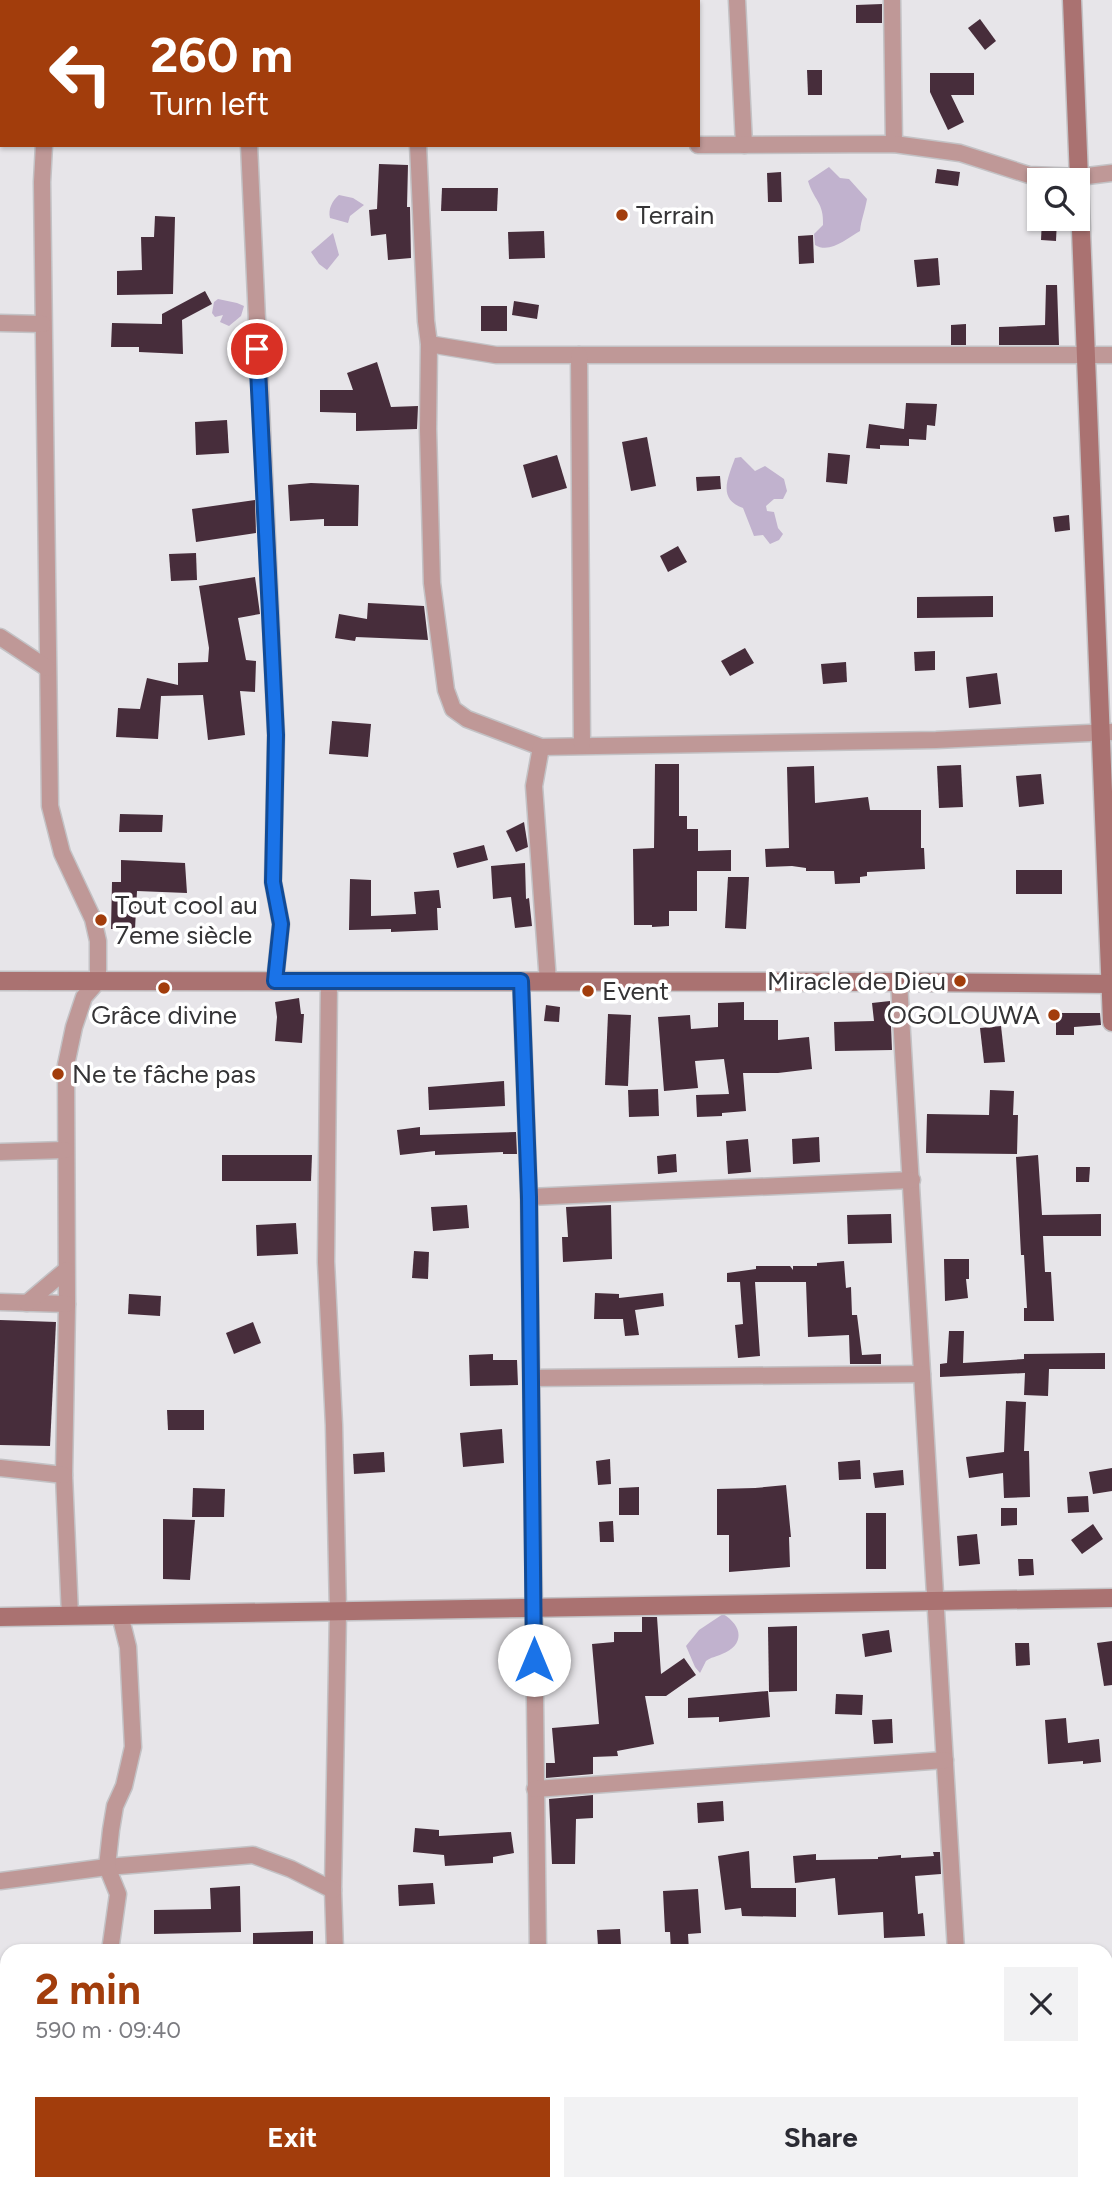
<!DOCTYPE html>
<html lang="en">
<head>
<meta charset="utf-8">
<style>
  body { margin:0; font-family:Figtree,sans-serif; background:#f2f2f3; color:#2b2b33; height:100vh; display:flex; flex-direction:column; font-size:26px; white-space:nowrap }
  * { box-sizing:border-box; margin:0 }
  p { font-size:23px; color:#7c7c81 }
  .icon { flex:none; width:38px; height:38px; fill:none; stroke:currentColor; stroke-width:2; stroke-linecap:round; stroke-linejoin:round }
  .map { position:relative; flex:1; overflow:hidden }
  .details { position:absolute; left:0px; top:1944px; width:1113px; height:247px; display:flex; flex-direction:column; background:#fff; border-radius:21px 21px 0 0; box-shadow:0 2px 5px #0004 }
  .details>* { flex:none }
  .banner { position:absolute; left:0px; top:0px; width:700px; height:147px; box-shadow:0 2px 5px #0004; background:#a23d0c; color:#fff; overflow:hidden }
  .tools { position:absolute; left:1027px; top:168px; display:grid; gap:14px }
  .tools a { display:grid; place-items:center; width:63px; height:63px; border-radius:0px; background:#fff; box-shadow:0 2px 5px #0004; font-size:35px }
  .pin { position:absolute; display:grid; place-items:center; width:60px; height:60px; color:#fff; margin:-30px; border:4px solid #fff; border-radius:50%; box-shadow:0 2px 7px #0007 }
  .me { position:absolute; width:77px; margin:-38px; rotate:0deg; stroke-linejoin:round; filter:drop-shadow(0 0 5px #0008) }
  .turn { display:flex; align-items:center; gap:24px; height:147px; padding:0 35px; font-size:32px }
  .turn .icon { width:91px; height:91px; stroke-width:2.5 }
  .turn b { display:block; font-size:49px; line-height:60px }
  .round { display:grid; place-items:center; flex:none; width:74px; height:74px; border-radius:0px; background:#f2f2f3 }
  .overview { display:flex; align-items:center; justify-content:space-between; height:119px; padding:0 35px }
  h1 { font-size:42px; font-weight:700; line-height:52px; color:#a23d0c }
  .cta { display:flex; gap:14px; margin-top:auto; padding:14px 35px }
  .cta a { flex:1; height:80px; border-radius:0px; background:#a23d0c; color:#fff; font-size:28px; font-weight:700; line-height:80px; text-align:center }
  .cta a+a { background:#f2f2f3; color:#2b2b33 }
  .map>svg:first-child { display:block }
  .green { fill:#c1b2ce }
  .building { fill:#472d3b }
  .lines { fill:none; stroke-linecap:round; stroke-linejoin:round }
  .street-casing { stroke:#c3c2c5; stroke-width:19 }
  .secondary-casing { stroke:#c3c2c5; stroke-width:21 }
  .street { stroke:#bf9897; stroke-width:16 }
  .secondary { stroke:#aa7271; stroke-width:18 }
  .route-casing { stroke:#114b97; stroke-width:18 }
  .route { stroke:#1a73e8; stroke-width:12 }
  .poi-dot { fill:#a23d0c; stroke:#fff; stroke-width:2.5 }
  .labels { text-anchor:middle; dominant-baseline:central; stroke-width:7; stroke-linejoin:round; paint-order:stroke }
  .poi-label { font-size:26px; fill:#353436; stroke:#fff; text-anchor:start }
</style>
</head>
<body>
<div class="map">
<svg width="1112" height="2190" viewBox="0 0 1112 2190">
  <rect width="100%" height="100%" fill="#e7e5e9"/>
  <!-- green -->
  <g class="green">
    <path d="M 829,167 L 840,178 L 849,179 L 867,199 C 865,211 861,220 860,231 C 846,239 830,254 815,245 L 814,234 L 823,225 C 824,202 814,201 808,181 Z"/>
    <path d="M 339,195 L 353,198 L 364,205 L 350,216 L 348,223 L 330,218 C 328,209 332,201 339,195 Z"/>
    <polygon points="333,233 339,255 327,270 319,264 311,252"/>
    <polygon points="218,299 237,303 244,306 241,316 229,326 220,322 223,315 215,317 212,313 214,302"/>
    <path d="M 741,457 L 755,471 L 765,466 L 784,479 L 787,491 L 783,499 L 774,499 L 766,506 L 767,511 L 774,512 L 778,528 L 783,534 L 779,540 L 770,544 L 763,535 L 754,536 L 743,508 C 717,499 728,478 735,458 Z"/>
    <path d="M 723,1614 C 743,1626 745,1645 722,1654 C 716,1657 711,1657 706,1661 L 700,1673 L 695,1667 L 686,1646 L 699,1630 Z"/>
  </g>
  <!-- building -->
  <g class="building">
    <polygon points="882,4 882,23 856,23 856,5"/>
    <polygon points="980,19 996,41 985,50 968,28"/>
    <polygon points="807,70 822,70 822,95 808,95"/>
    <polygon points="930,73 974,73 974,95 951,95 964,122 948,130 930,92"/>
    <polygon points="379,164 408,165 407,207 410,207 411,258 388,260 386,234 371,236 369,210 377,209"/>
    <polygon points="937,169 960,172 958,186 935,183"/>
    <polygon points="781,172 782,202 768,202 767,173"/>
    <polygon points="442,188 498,188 497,211 441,211"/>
    <polygon points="155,216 175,217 173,294 117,295 117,271 142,270 141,237 154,237"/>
    <polygon points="1042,219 1057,219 1056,241 1041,240"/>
    <polygon points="544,231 545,258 509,259 508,232"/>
    <polygon points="813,235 814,263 799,264 798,236"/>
    <polygon points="938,258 940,285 917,287 914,260"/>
    <polygon points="1046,285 1057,285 1059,345 999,345 999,327 1045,325"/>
    <polygon points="205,291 212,304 182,320 183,354 139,352 139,347 111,347 112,323 162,324 162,314"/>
    <polygon points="514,301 539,305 537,319 512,315"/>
    <rect x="481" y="306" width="26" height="25"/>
    <polygon points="966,324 966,345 951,345 951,325"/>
    <polygon points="377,362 391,407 418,406 417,429 356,431 356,413 320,412 320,390 353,390 347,373"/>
    <polygon points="906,403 937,404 935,426 927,425 926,440 909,439 909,446 880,445 880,449 866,448 869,424 904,429"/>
    <polygon points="227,420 229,453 196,455 195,422"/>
    <polygon points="647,437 656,486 631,491 622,442"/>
    <polygon points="828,453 850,455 847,484 826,482"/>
    <polygon points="557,455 567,488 532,498 523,465"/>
    <polygon points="720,476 721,489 697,491 696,477"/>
    <polygon points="311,483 359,485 358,526 324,526 324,519 290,521 288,485"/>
    <polygon points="255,500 256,533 196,542 192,509"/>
    <polygon points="1069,515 1070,530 1055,532 1053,517"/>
    <polygon points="678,546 687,562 668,572 660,556"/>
    <polygon points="196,553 197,580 171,581 169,554"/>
    <polygon points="255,577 260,614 238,618 246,660 256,661 255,692 240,691 245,735 208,740 203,695 161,696 158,739 116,737 118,708 140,709 147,678 178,685 178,663 208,662 209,648 199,586"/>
    <polygon points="993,596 993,617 917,618 917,597"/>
    <polygon points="368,603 424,606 428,640 356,637 355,641 335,638 339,614 367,619"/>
    <polygon points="745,648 754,663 730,676 721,661"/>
    <polygon points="935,651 935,670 915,671 914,652"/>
    <polygon points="846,662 847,682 823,684 821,664"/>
    <polygon points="997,673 1001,704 969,708 966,677"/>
    <polygon points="332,721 371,724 368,757 329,754"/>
    <polygon points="655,764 679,764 679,816 687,816 687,829 698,829 698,851 731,850 731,871 697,871 697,911 669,911 669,926 652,927 652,925 634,925 633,849 654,848"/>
    <polygon points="961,765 963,807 939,808 937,766"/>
    <polygon points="814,766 815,803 868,797 870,810 921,810 921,848 924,848 925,869 867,872 867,876 860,877 860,883 835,884 834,871 806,871 806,868 792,866 766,867 765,849 789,848 787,767"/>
    <polygon points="1041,774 1044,804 1019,807 1016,776"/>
    <polygon points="120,814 163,815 162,832 119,832"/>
    <polygon points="524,822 528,847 516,852 506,831"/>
    <polygon points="484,845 488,860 457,868 453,853"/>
    <polygon points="121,860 185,863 187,893 137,891 135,929 111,929 112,882 121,882"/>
    <polygon points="525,863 526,899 529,898 532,926 515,928 511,897 493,899 491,866"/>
    <rect x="1016" y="870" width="46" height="24"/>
    <polygon points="728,877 749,877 746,929 725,928"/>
    <polygon points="350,879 371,880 371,916 416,914 414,892 439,890 441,908 437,908 438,930 391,932 391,929 349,930"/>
    <polygon points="299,998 301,1014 304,1014 302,1043 275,1041 277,1017 275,1002"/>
    <polygon points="890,1001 892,1050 835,1051 834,1022 874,1021 872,1003"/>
    <polygon points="744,1002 744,1020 778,1020 778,1040 809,1037 812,1069 778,1073 743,1073 746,1111 722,1113 722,1116 697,1117 696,1095 729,1094 724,1059 695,1061 698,1088 664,1091 658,1017 690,1015 691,1029 718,1027 718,1003"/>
    <polygon points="546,1005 560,1007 559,1022 544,1021"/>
    <polygon points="1056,1013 1100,1013 1101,1025 1074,1027 1074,1035 1056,1035"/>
    <polygon points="608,1014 631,1015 628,1086 605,1085"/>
    <polygon points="1001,1026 1005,1062 984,1063 980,1028"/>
    <polygon points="504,1081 505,1106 429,1110 428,1087"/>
    <polygon points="658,1089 659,1116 629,1117 628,1090"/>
    <polygon points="990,1090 1014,1091 1013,1115 1018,1115 1017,1154 926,1153 927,1114 989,1115"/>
    <polygon points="420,1127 420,1135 516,1132 517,1154 503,1154 503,1152 435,1155 435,1151 400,1155 397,1130"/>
    <polygon points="819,1137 820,1162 793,1164 792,1139"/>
    <polygon points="748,1139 751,1172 728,1174 726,1141"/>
    <polygon points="676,1154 677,1172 658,1174 657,1156"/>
    <polygon points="222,1155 312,1155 311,1181 222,1181"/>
    <polygon points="1038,1155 1042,1215 1101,1214 1101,1236 1043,1236 1045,1272 1051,1272 1054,1321 1024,1321 1024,1308 1027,1308 1024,1255 1021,1255 1016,1157"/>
    <polygon points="1076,1167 1090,1167 1089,1182 1076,1182"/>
    <polygon points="467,1205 469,1228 433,1231 431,1207"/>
    <polygon points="611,1205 612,1259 563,1262 562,1237 568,1237 566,1207"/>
    <polygon points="891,1214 892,1243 848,1244 847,1215"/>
    <polygon points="296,1223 298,1254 257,1256 256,1225"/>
    <polygon points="414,1251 429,1252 428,1279 412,1278"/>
    <polygon points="944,1259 969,1259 969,1279 966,1279 968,1298 945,1301"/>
    <polygon points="844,1261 846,1288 851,1287 852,1315 857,1315 862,1355 881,1354 881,1364 850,1364 849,1335 808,1337 806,1282 755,1282 760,1356 738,1358 735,1325 743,1324 740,1282 727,1282 727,1273 756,1269 756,1266 790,1266 793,1270 793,1266 817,1266 817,1263"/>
    <polygon points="595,1293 619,1294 619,1298 663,1293 664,1306 635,1310 639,1335 625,1336 623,1319 594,1319"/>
    <polygon points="129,1294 161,1296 160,1316 128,1314"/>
    <polygon points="0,1320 56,1322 50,1446 0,1445"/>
    <polygon points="253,1322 261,1343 234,1354 226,1333"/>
    <polygon points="949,1331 964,1331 963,1363 1024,1359 1024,1354 1105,1353 1105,1369 1049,1369 1048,1396 1024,1395 1025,1373 940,1377 940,1364 947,1363"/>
    <polygon points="493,1354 493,1360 517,1360 518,1385 470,1386 469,1355"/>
    <polygon points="1006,1401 1026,1402 1024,1451 1029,1451 1030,1497 1004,1498 1003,1473 969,1478 966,1457 1004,1452"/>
    <polygon points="167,1410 204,1410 204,1430 168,1430"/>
    <polygon points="502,1429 504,1463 463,1467 460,1433"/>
    <polygon points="384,1452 385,1472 354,1474 353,1454"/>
    <polygon points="610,1459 611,1484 598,1485 596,1461"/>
    <polygon points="860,1460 861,1479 839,1480 838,1462"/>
    <polygon points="1112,1468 1112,1491 1093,1494 1089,1472"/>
    <polygon points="903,1470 904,1485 875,1488 873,1473"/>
    <polygon points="786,1485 791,1537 789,1537 790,1567 729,1572 729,1535 717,1535 717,1489 755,1488"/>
    <polygon points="639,1487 639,1515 619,1515 619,1488"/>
    <polygon points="193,1488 225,1489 224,1517 192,1517"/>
    <polygon points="1088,1496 1089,1512 1068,1513 1067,1497"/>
    <polygon points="1001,1508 1017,1508 1017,1525 1001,1526"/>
    <rect x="866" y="1513" width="20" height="56"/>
    <polygon points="163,1519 195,1520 190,1580 163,1579"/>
    <polygon points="613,1521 614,1542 600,1542 599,1522"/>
    <polygon points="1093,1524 1103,1539 1082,1554 1071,1540"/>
    <polygon points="977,1534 980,1564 959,1566 957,1536"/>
    <polygon points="1018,1559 1033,1559 1034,1575 1019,1576"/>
    <polygon points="642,1617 657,1617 661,1674 684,1658 696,1675 666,1696 645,1696 654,1744 617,1751 618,1756 593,1757 593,1774 546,1778 546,1763 555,1763 552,1728 599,1724 592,1644 614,1642 614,1632 642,1632"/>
    <polygon points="797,1626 797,1691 769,1692 768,1627"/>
    <polygon points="889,1630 892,1652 865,1657 862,1634"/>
    <polygon points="1112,1641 1112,1685 1104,1686 1097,1643"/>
    <polygon points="1015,1643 1029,1643 1030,1665 1016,1666"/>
    <polygon points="768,1691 770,1717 719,1722 719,1717 688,1718 688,1698"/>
    <polygon points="836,1694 863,1695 862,1715 835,1714"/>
    <polygon points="1066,1718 1068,1743 1099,1739 1101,1762 1083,1764 1083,1761 1048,1764 1045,1720"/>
    <polygon points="892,1719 893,1743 874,1744 872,1720"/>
    <polygon points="593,1795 593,1818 576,1819 575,1864 552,1864 549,1799"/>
    <polygon points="723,1801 724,1821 698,1823 697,1803"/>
    <polygon points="415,1828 439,1830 439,1836 511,1832 514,1853 493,1857 493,1863 445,1866 444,1855 413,1852"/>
    <polygon points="749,1851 751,1888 796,1888 796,1917 742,1916 741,1908 725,1910 718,1856"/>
    <polygon points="933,1852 940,1852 941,1874 915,1876 918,1914 923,1913 925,1936 884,1938 883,1912 838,1915 835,1878 795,1883 793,1856 816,1854 816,1860 878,1859 878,1857 901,1855 901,1858 934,1856"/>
    <polygon points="433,1883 435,1904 399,1906 398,1885"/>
    <polygon points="240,1886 241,1932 154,1934 154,1910 211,1909 210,1888"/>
    <polygon points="698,1889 701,1933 688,1934 689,1951 671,1951 670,1932 665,1932 663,1891"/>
    <polygon points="620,1929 621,1945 598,1946 597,1930"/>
    <polygon points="313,1931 313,1949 253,1951 253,1933"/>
  </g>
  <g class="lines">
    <!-- street casing -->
    <g class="street-casing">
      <g id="street">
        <polyline points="33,0 33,2"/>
        <polyline points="248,0 248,2"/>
        <polyline points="416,0 416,2"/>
        <polyline points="737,0 744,145"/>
        <polyline points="892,0 894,144"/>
        <polyline points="0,128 2,128"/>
        <polyline points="44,145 42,182 50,806 62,853 93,919 98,941 98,981 84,997 74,1027 66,1065 67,1304 64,1475 70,1616"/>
        <polyline points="249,145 276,735 273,882 281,924 275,981"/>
        <polyline points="418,145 426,321 429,344 428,429 432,583 446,690 453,709 467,719 541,747 936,740 1112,732"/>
        <polyline points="698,145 894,144 960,153 1029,175 1079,177 1112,173"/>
        <polyline points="0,323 43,324"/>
        <polyline points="429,344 496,355 1112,355"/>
        <polyline points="579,355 582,745"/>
        <polyline points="0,637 47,668"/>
        <polyline points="541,747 534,786 548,982"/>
        <polyline points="329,981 326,1262 334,1425 338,1611 333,1890 335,1951"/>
        <polyline points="521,981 529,1197 538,1951"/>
        <polyline points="899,982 956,1951"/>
        <polyline points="0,1152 65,1150"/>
        <polyline points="529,1197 912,1180"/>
        <polyline points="0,1302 67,1304"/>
        <polyline points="27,1303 66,1270"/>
        <polyline points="532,1378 922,1374"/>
        <polyline points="0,1468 64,1475"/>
        <polyline points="535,1789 945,1760"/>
        <polyline points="0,1881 107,1867 253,1855 291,1869 333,1890"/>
        <polyline points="110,1951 118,1894 107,1867 111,1830 115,1806 124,1786 133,1747 128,1647 120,1615"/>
        <polyline points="1106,2168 1112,2168"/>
        <polyline points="344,2184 344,2190"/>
        <polyline points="544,2184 544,2190"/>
        <polyline points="969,2184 969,2190"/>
        <polyline points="136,2190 136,2184"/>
        <polyline points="745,2190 873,2184"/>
      </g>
    </g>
    <!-- secondary casing -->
    <g class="secondary-casing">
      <g id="secondary">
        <polyline points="1072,0 1112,1022"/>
        <polyline points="0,981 899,982 1112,984"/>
        <polyline points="0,1617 1112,1598"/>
      </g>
    </g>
    <!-- street -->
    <use href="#street" class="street"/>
    <!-- secondary -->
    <use href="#secondary" class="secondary"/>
  </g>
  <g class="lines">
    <!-- route casing -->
    <g class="route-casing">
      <polyline id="route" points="257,349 276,735 273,882 281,924 275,981 521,981 529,1197 534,1660"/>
    </g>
    <!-- route -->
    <use href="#route" class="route"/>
  </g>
  <!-- markers -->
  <g class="poi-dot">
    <circle cx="622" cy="215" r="7"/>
    <circle cx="101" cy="920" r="7"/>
    <circle cx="960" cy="981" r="7"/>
    <circle cx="164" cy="988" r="7"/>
    <circle cx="588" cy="991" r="7"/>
    <circle cx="1054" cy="1015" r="7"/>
    <circle cx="58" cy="1074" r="7"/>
  </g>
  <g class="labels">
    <!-- poi labels -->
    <g class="poi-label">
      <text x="636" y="215">Terrain</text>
      <text x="115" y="905">Tout cool au<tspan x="115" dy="30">7eme siècle</tspan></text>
      <text x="946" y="981" text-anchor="end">Miracle de Dieu</text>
      <text x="602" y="991">Event</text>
      <text x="164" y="1015" text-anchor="middle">Grâce divine</text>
      <text x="1040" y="1015" text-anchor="end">OGOLOUWA</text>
      <text x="72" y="1074">Ne te fâche pas</text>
    </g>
  </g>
</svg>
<div class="tools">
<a><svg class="icon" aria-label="search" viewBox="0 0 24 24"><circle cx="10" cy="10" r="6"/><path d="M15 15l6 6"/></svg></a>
</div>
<div class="pin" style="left:257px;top:349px;background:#d93025"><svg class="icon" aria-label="arrive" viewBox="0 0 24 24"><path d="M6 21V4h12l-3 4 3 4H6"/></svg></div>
<svg class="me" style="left:534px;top:1660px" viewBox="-20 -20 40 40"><circle r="19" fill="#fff"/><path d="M0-13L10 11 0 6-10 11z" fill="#1a73e8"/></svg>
<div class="banner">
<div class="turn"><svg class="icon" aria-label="left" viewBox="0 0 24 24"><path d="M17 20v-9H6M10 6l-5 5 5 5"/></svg><div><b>260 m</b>Turn left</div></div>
</div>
<section class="details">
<div class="overview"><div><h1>2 min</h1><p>590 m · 09:40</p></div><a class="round"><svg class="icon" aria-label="close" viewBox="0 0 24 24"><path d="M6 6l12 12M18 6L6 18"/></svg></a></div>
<div class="cta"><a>Exit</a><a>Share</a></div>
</section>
</div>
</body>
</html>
